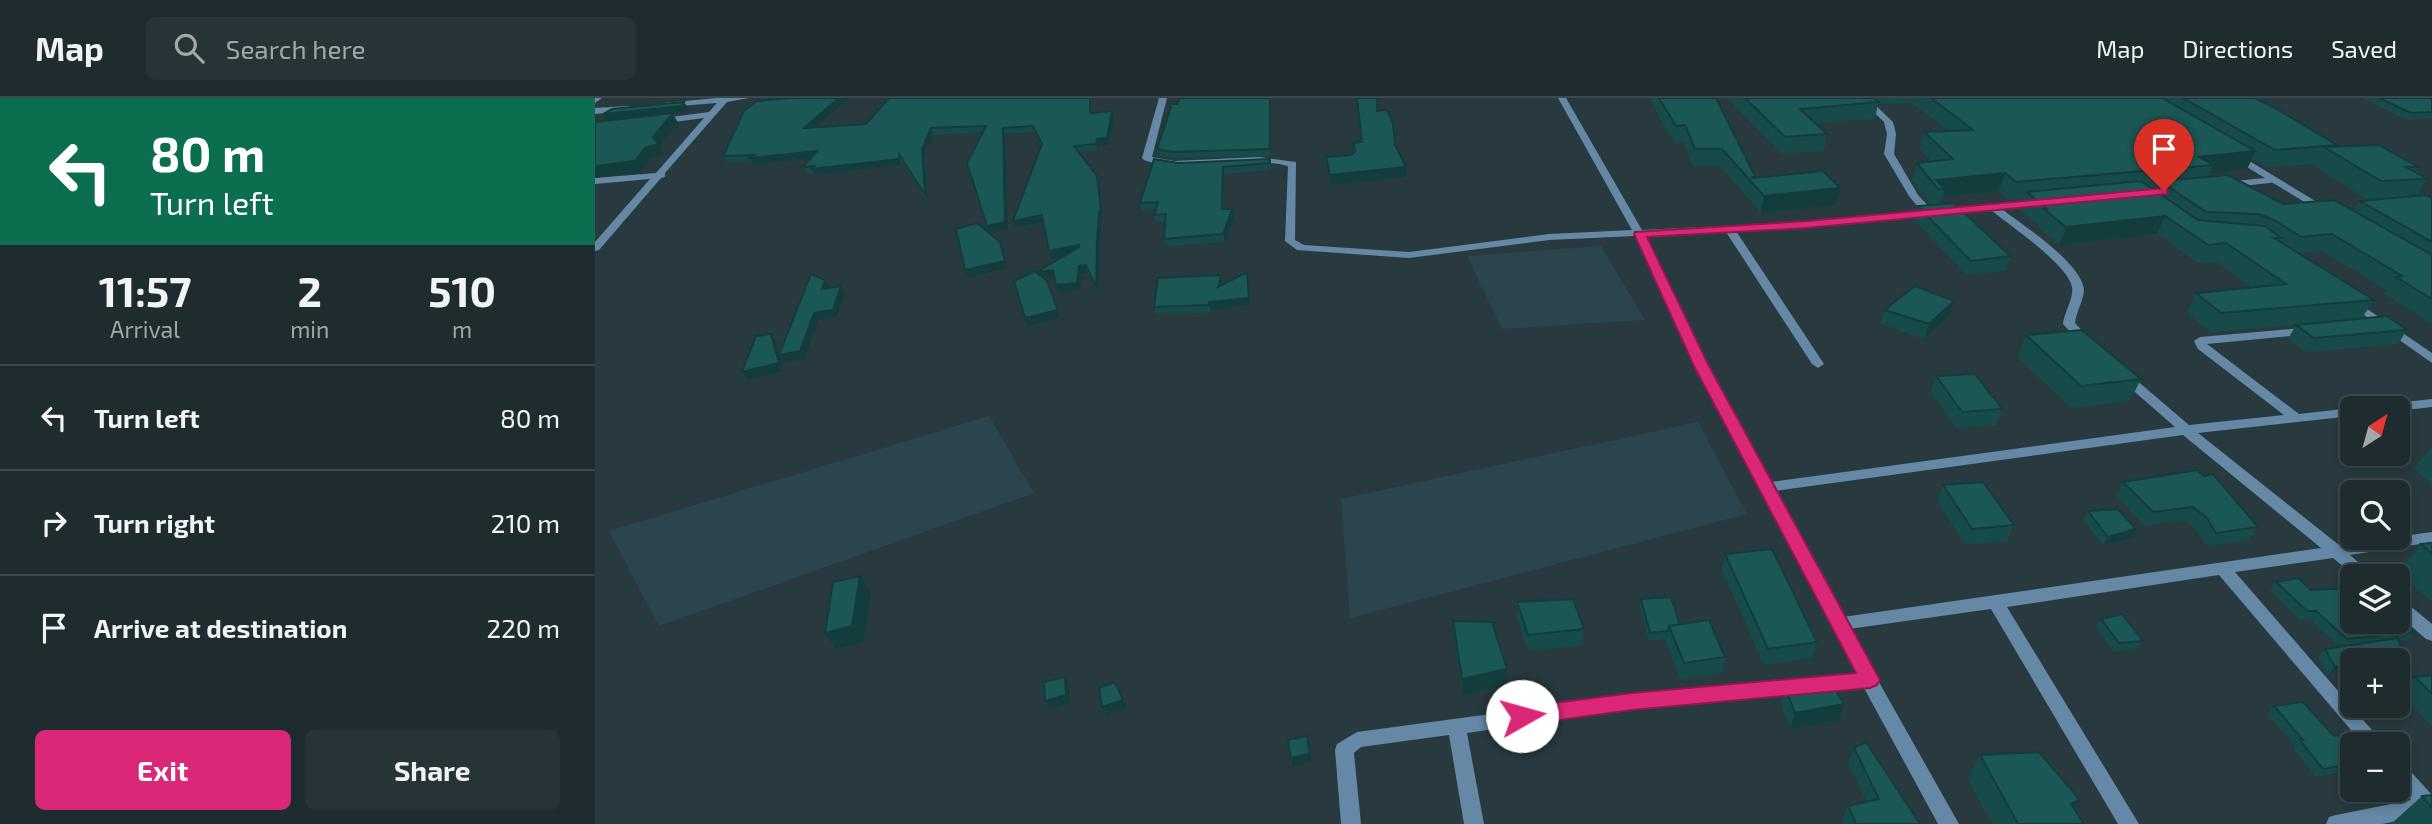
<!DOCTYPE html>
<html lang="en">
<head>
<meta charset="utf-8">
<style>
  body { margin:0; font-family:"Exo 2",sans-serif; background:#263437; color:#f1f3f6; height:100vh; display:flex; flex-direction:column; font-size:26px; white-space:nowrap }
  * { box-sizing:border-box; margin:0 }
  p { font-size:23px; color:#a1a7aa }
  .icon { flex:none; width:38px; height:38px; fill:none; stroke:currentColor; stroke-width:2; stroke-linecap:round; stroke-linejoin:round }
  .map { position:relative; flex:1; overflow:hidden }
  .side { display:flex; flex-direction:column; background:#1e2c2f; width:595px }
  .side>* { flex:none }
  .guide { background:#0b6e4f; color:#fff; overflow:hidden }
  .needle { width:46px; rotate:36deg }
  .tools { position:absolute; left:1745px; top:298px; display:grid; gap:14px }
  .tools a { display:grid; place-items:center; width:70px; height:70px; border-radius:10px; background:#1e2c2f; box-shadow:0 4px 10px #0003,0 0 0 2px #3c484b; font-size:35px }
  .pin { position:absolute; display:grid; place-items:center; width:60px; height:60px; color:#fff; margin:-72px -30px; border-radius:50% 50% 50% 0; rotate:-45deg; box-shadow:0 0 7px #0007 }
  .pin .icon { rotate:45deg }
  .me { position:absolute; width:77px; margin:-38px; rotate:83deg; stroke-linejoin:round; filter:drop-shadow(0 0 5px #0008) }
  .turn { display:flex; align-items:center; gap:24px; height:147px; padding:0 35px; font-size:32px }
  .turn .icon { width:91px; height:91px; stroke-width:2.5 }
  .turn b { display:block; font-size:49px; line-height:60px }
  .eta { display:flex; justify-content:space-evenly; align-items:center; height:119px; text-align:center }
  .eta b { font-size:42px; font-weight:700; line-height:49px }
  .button { display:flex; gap:14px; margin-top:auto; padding:14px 35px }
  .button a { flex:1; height:80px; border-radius:10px; background:#db2777; color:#fff; font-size:28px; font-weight:700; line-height:80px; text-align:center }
  .button a+a { background:#263437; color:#f1f3f6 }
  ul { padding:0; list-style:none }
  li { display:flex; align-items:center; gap:21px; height:105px; padding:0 35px; border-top:2px solid #3c484b }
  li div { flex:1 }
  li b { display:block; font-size:26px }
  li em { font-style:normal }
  header { display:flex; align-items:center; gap:42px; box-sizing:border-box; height:98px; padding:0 35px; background:#1e2c2f; border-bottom:2px solid #3c484b }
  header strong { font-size:33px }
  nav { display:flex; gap:38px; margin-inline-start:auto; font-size:24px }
  .search { width:490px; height:63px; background:#263437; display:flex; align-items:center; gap:18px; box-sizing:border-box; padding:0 24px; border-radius:10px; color:#a1a7aa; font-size:26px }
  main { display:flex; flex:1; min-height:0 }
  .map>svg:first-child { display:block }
  .built { fill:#2a454d }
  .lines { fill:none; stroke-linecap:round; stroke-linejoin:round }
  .minor { fill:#6488a6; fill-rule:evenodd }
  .tertiary { fill:#6488a6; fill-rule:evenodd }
  .wall { fill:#174b49; fill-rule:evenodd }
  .shaded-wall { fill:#133d3c }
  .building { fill:#1b5755; stroke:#133d3c; stroke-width:2 }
  .route { fill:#db2777; stroke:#8e194d; stroke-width:2 }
</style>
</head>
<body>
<header>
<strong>Map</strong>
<div class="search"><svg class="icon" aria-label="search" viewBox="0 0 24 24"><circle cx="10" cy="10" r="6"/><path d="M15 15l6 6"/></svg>Search here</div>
<nav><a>Map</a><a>Directions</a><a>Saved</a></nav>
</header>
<main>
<section class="side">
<div class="guide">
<div class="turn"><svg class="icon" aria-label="left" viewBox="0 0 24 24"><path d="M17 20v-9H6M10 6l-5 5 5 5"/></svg><div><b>80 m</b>Turn left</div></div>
</div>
<div class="eta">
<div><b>11:57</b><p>Arrival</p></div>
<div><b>2</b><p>min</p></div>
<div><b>510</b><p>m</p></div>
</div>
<ul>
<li><svg class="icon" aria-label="left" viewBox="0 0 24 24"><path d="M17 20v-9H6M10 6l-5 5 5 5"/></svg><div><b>Turn left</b></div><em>80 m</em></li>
<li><svg class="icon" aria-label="right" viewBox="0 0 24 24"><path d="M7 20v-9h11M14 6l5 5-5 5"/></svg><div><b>Turn right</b></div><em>210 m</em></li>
<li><svg class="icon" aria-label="arrive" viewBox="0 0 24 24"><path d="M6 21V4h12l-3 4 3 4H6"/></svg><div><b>Arrive at destination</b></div><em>220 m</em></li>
</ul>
<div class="button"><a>Exit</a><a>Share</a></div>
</section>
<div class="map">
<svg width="1837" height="726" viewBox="0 0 1837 726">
  <rect width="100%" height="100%" fill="#283a3f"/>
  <!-- built -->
  <g class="built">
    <polygon points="1006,148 1050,222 907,231 872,158"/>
    <polygon points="394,318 439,395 64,528 14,433"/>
    <polygon points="1103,324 1152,416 755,520 746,401"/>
  </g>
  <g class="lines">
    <!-- minor -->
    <g class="minor">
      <polygon points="0,0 7,0 0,5"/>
      <polygon points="122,0 154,0 132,4 70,75 70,79 66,80 4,152 0,153 0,144 55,81 0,86 0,80 61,75 109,20 64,26 61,25 61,21 114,14 122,5 71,9 68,9 68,5"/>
      <path d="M 564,0 L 572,0 L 557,59 L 579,63 L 664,59 L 701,64 L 700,142 L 709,147 L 814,154 L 954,136 L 1037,132 L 963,0 L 971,0 L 1047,132 L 1212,124 L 1327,114 L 1314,98 L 1289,56 L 1292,36 L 1289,24 L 1264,0 L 1273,0 L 1298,24 L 1301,36 L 1299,56 L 1323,97 L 1338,113 L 1449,104 L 1451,106 L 1446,109 L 1408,112 C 1428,127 1489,167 1489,193 C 1488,204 1481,214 1480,225 L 1497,243 L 1499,246 L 1497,249 L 1489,249 L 1468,226 C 1469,214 1479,201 1477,189 C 1473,167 1416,128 1397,113 L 1212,130 L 1141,133 L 1229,266 L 1223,270 L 1217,266 L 1131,134 L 1050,138 L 1112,268 L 1175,384 L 1580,329 L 1525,281 L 1523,278 L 1529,274 L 1533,275 L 1594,327 L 1689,317 L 1603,251 L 1599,243 L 1605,239 L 1720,229 L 1720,235 L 1716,236 L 1612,246 L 1704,316 L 1757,310 L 1757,318 L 1603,335 L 1744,447 L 1837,434 L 1837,444 L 1755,457 L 1779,478 L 1760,478 L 1738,460 L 1640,474 L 1789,646 L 1768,646 L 1624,477 L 1412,509 L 1544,726 L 1523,726 L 1396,511 L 1254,531 L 1364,726 L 1343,726 L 1269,590 L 1037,611 L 872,635 L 889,726 L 869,726 L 854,637 L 766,649 L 759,655 L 766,726 L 746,726 L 740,652 L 742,646 L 762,634 L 1037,597 L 1262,576 L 1100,268 L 1040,138 L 954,142 L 814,160 L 702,152 L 690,143 L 693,68 C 646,56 595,80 549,62 L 547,60 ZM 1588,337 L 1726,450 L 1248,519 L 1179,393 Z"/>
      <polygon points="33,8 36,8 36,12 0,16 0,10"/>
      <polygon points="1680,79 1685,82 1683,84 1629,90 1624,87 1629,84"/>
      <polygon points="1756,200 1837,255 1837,265 1752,205 1752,201"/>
      <polygon points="1837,301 1837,309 1802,313 1802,310 1785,310 1791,306"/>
      <polygon points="1802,500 1808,502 1837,526 1837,543 1831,541 1802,516"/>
      <polygon points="1802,664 1809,666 1837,697 1837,716 1787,726 1731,726 1734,719 1741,717 1816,702 1802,686"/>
    </g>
    <!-- tertiary -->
    <polygon class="tertiary" points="1637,56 1643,56 1735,112 1726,114 1637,60"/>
  </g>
  <!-- wall -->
  <g class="wall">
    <polygon points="585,0 676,0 676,58 579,60 564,58 562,51"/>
    <polygon points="1055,0 1121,0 1160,78 1159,80 1245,90 1241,107 1166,115 1125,68 1098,68 1088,44 1079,44 1065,21"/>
    <path d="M 1132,0 L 1660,0 L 1742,47 L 1741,49 L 1823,69 L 1820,74 L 1832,81 L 1821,98 L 1837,100 L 1837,226 L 1789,196 L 1792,192 L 1727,153 L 1703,155 L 1779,202 L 1767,220 L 1812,232 L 1803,246 L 1710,254 L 1693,241 L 1701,227 L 1615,234 L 1592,214 L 1601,195 L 1658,190 L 1621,164 L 1603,165 L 1562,136 L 1464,147 L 1443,129 L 1443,127 L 1425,112 L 1429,101 L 1414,102 L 1404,93 L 1348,99 L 1345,106 L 1415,158 L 1410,173 L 1372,177 L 1319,122 L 1323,108 L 1336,107 L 1317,82 L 1322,65 L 1337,63 L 1324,51 L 1329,34 L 1353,33 L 1317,5 L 1283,6 L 1280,21 L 1221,25 L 1232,36 L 1229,53 L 1187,56 ZM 1657,61 L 1671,69 L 1720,66 L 1719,68 L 1773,102 L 1765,103 L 1759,113 L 1688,106 L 1612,79 L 1614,75 L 1652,71 ZM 1554,89 L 1562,89 L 1560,93 Z"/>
    <polygon points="1768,0 1837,0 1837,20 1812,22"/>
    <polygon points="253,1 221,29 496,15 517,13 519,19 514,47 504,48 503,52 484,54 504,85 508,121 506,121 504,149 503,197 493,175 487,176 485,192 464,195 460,179 449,181 465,220 433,228 430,220 442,175 470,158 457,161 448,125 421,130 446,48 440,34 410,36 413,131 395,135 388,34 338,37 329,58 333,104 307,63 307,67 220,77 219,75 211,75 208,69 215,60 159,67 157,64 132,64 128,58"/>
    <polygon points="675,61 676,72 629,76 629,111 637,111 639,118 630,144 571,148 569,141 570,123 561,124 559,117 561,111 547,112 545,105 583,65"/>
    <polygon points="652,174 655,207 616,212 616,215 561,216 559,209 626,177 627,184 627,187"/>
    <polygon points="1359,203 1354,218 1329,241 1285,226 1290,212"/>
    <polygon points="1431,237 1546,281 1535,303 1476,310 1422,259"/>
    <polygon points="1341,278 1407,311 1401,327 1361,330 1336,294"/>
    <polygon points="1837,350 1837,386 1819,371 1835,351"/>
    <polygon points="1528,384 1663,429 1654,442 1612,448 1602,433 1590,422 1550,428 1521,398"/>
    <polygon points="1348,387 1419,427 1412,443 1370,447 1342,403"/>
    <polygon points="1493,413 1536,440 1508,447 1488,421"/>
    <polygon points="1837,445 1837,504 1803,474 1826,446"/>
    <polygon points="1130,456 1222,544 1217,560 1169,567 1127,472"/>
    <polygon points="1681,484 1716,492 1820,534 1813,542 1803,543 1757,562 1757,572 1733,577 1723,559 1730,551 1745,549 1715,521 1705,522 1675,492"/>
    <polygon points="1046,501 1130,559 1127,575 1086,582 1071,544 1072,541 1054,543 1045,509"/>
    <polygon points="922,504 989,531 988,547 933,553 922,520"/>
    <polygon points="1506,521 1548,543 1542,551 1519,554 1501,529"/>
    <polygon points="858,523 912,571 912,587 868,597 859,540"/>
    <polygon points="1837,577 1837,628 1805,595 1820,579"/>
    <polygon points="1190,589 1249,606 1244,622 1195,631 1186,605"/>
    <polygon points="1679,608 1739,638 1757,650 1757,672 1720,679 1698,650 1700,648 1672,616"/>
    <polygon points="1259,650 1325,726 1249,726 1247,722 1253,708 1272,704 1253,665"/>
    <polygon points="1385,657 1485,702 1479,711 1489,726 1397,726 1372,680"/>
    <polygon points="1837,697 1837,726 1796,726 1827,698"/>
  </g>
  <!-- shaded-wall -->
  <g class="shaded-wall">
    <polygon points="244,0 253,0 253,1 212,37 209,30"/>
    <polygon points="495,0 496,0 497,22 495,15"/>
    <polygon points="675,0 676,0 676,58 675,51"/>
    <polygon points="89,4 93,10 90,14 78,15 83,25 64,49 69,56 56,60 46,74 0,80 0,68 50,50 12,22 8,16"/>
    <polygon points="517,13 519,19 514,47 504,48 503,52 501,46 502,41"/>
    <polygon points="336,30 338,37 329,58 333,104 330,97 327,51"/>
    <polygon points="408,30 410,36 413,131 395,135 392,128"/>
    <polygon points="222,53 225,59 159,67 155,60"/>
    <polygon points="1660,53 1652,71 1614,75 1618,67 1604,59"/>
    <polygon points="304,56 307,67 220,77 217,71"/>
    <polygon points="628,69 629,76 628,118 627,111"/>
    <polygon points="811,69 811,79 736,87 735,77"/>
    <polygon points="1410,75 1404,93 1348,99 1350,91 1341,82"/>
    <polygon points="502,78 504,85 508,121 506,121 504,149 503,197 501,189"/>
    <polygon points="1245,90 1241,107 1166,115 1169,98"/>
    <polygon points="637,111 639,118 630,144 628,136"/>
    <polygon points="447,117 449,124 421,130 418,123"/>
    <polygon points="1570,118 1562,136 1464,147 1471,129"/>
    <polygon points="405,144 413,170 373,180 370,172"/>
    <polygon points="484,147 486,154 457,161 454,153"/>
    <polygon points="491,167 493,175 487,176 485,192 464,195 461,187 484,168"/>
    <polygon points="458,172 461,179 444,181 442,174"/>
    <polygon points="652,174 655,207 616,212 616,215 614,204"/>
    <polygon points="626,177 627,184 625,197 623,189"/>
    <polygon points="230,182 234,189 231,198 227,191"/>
    <polygon points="246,188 250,195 242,219 223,222 210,261 188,265 185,259 188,273 152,282 147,274 176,236 181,243 184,257 219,215"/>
    <polygon points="1359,203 1354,218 1329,241 1334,226"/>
    <polygon points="463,212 465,220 433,228 430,220"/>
    <polygon points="1541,431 1536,440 1508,447 1513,439"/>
    <polygon points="265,478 276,494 268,544 241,551 230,535"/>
    <polygon points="1806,555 1799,562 1773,562"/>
    <polygon points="1757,565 1757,572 1733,577 1740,569"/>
    <polygon points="912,571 912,587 868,597 867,581"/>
    <polygon points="470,579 474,587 475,605 454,611 450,603"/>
    <polygon points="528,602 532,610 511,617 507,609"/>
    <polygon points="1249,606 1244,622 1195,631 1200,615"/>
    <polygon points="712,638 717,664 698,668 696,660"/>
    <polygon points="1485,702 1470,724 1476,706"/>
  </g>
  <!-- building -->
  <g class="building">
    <polygon points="198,0 244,0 209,30 271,26 294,0 495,0 495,15 517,13 512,40 502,41 501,46 479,48 502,78 506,114 504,114 502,142 501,189 491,167 484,168 482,185 461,187 458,172 442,174 484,149 484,147 454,153 447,117 418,123 447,46 438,28 408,30 410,124 392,128 372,65 391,28 336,30 327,51 330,97 304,56 304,61 217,71 219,68 208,69 222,53 155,60 159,57 128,58 149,13 162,3"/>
    <polygon points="585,0 675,0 675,51 578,54 562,51 577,6 582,6"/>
    <polygon points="762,0 782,0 782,13 792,12 798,26 800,47 811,69 735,77 731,59 756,57 760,54 759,45 767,44"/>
    <polygon points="1064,0 1121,0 1160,78 1156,80 1228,73 1245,90 1169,98 1127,51 1100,51 1090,27 1081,28"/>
    <polygon points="1150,0 1278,0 1284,4 1205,11 1232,36 1190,39"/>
    <polygon points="1336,0 1567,0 1660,53 1604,59 1618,67 1421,84 1410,75 1341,82 1350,91 1343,91 1322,65 1358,61 1329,34 1378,32"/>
    <polygon points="1588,0 1660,0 1680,10 1742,47 1680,52"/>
    <polygon points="1784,0 1837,0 1837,14 1816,15"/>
    <polygon points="89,4 87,8 8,16 17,11"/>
    <polygon points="78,15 58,39 63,46 50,50 40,63 0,68 0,24"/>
    <polygon points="1784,47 1823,69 1811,69 1832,81 1786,83 1729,49"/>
    <polygon points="559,61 583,65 675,61 675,65 628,69 627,111 637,111 628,136 569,141 571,116 559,117 563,104 545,105"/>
    <polygon points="1633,77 1688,106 1739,102 1837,157 1837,201 1801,179 1807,178 1737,136 1706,139 1679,122 1663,116 1611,114 1565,83"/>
    <polygon points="1546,83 1603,122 1670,128 1686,140 1679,140 1779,202 1626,215 1601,195 1691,186 1631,145 1613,147 1570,118 1471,129 1449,111 1452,111 1432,94"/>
    <polygon points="1831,97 1837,100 1837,144 1765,103"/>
    <polygon points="1359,105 1415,158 1376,163 1323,108"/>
    <polygon points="382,125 405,144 410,163 370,172 361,131"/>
    <polygon points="440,173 452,183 463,212 430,220 419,183"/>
    <polygon points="652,174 654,200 614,204 614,207 559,209 563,180 626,177 623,189"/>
    <polygon points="216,176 230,182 227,191 246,188 238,212 219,215 205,253 184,257"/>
    <polygon points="1320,188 1359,203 1334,226 1290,212"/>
    <polygon points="1792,218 1812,232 1719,240 1701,227"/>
    <polygon points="1487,232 1546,281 1486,288 1431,237"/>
    <polygon points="176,236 184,265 147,274 161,238"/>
    <polygon points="1380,276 1407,311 1367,314 1341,278"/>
    <polygon points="1602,372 1609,378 1618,376 1663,429 1621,435 1611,419 1598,409 1558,414 1528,384"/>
    <polygon points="1388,384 1419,427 1377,431 1348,387"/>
    <polygon points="1523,411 1541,431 1513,439 1493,413"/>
    <polygon points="1837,445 1837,456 1826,446"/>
    <polygon points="1177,451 1222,544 1173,551 1130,456"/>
    <polygon points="265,478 257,528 230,535 238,484"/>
    <polygon points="1703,480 1716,492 1757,490 1757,523 1802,523 1802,517 1820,534 1752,541 1721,513 1712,513 1681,484"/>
    <polygon points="1076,499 1085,527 1074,528 1073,533 1055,535 1046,501"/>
    <polygon points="978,501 989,531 933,537 922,504"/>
    <polygon points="1527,516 1548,543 1524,545 1506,521"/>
    <polygon points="1114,522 1130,559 1089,565 1074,528"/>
    <polygon points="858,523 897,524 912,571 867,581"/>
    <polygon points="1803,540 1806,555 1773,562 1757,562 1757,565 1740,569 1730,551"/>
    <polygon points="1837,577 1837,596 1820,579"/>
    <polygon points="470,579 471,597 450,603 449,584"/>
    <polygon points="1234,582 1249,606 1200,615 1190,589"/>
    <polygon points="520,584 528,602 507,609 504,590"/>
    <polygon points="1708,604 1739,638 1744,637 1757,650 1757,666 1728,671 1705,642 1708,642 1679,608"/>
    <polygon points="712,638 715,656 696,660 693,642"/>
    <polygon points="1271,644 1325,726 1261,726 1253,708 1284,701 1259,650"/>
    <polygon points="1444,654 1485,702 1476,706 1489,726 1423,726 1385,657"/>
    <polygon points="1837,697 1837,710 1827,698"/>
  </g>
  <!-- route -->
  <polygon class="route" points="1569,90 1573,91 1573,96 1212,130 1052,139 1114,268 1285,582 1282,587 1275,590 1037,612 927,627 920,624 917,618 920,612 927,609 1037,595 1261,575 1099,268 1039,136 1040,134 1212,123"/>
</svg>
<div class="tools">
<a><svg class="needle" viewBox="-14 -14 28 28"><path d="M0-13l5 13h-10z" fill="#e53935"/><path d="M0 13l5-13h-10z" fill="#a1a7aa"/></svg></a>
<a><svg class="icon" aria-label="search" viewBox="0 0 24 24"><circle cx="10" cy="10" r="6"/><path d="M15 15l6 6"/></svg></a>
<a><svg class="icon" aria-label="layers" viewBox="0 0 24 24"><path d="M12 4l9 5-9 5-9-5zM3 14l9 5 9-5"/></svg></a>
<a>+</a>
<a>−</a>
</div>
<div class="pin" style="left:1569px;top:93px;background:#d93025"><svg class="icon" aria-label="arrive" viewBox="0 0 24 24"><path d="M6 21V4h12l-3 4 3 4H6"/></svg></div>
<svg class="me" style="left:927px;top:618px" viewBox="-20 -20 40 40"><circle r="19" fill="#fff"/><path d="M0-13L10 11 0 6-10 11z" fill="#db2777"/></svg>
</div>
</main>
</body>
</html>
